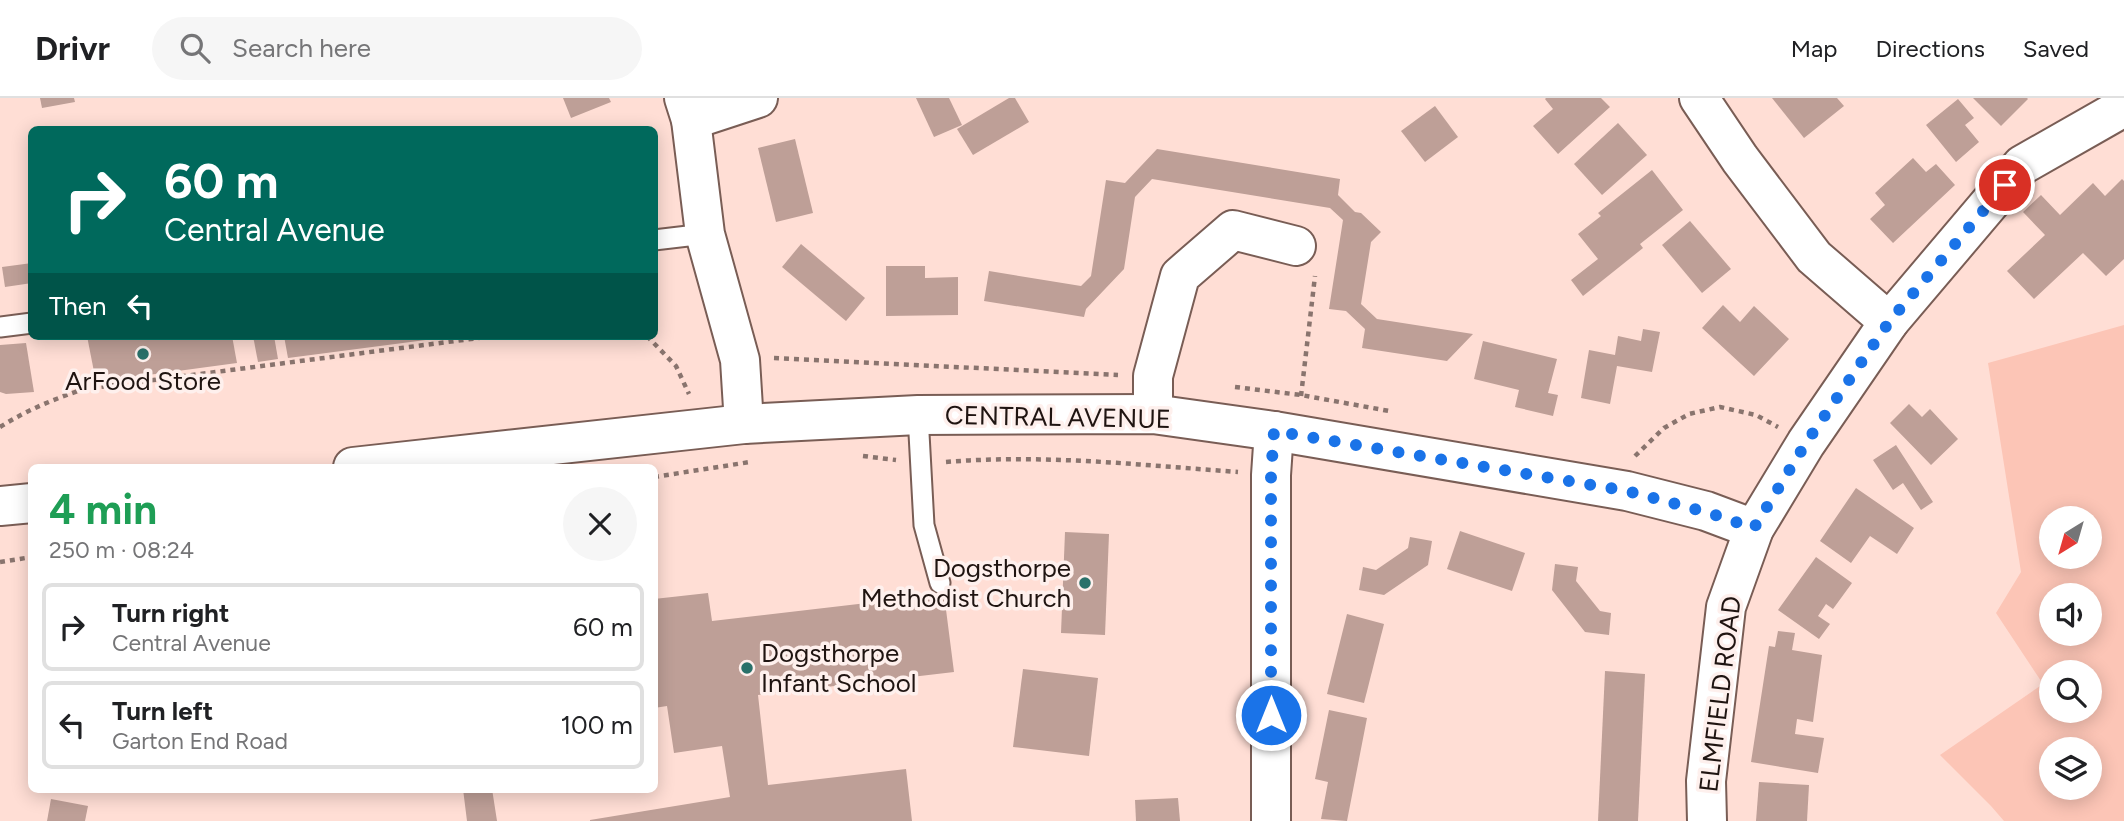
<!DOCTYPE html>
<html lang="en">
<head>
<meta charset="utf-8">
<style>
  body { margin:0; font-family:Figtree,sans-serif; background:#f6f6f6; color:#202124; height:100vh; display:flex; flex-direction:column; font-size:26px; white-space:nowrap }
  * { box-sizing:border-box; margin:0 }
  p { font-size:23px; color:#757577 }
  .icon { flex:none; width:38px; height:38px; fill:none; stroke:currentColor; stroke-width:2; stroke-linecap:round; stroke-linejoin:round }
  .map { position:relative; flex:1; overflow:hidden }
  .side { position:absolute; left:28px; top:366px; width:630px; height:329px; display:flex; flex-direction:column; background:#fff; border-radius:10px; box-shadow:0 4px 18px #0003 }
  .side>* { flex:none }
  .banner { position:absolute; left:28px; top:28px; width:630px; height:214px; border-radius:10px; box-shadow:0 4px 18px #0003; background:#00695c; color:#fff; overflow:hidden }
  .needle { width:46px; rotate:217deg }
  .buttons { position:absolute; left:2039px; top:408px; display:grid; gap:14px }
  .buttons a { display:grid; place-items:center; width:63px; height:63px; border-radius:50%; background:#fff; box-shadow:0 4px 18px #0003; font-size:35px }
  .pin { position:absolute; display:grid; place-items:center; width:60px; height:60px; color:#fff; margin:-30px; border:4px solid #fff; border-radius:50%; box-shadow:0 2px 7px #0007 }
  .me { position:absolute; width:77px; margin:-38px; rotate:0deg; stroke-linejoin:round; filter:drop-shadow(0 0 5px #0008) }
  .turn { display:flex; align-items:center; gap:24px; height:147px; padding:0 21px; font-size:32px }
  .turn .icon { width:91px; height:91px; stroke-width:2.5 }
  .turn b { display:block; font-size:49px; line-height:60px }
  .then { display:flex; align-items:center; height:66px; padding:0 21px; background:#0003; gap:14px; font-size:26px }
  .round { display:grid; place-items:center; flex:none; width:74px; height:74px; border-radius:37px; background:#f6f6f6 }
  .overview { display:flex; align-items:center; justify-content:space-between; height:119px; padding:0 21px }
  h1 { font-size:42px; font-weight:700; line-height:52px; color:#1e9e55 }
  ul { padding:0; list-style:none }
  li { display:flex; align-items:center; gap:21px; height:88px; margin:0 14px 10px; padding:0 7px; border:4px solid #e0e0e0; border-radius:10px }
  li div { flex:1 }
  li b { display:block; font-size:26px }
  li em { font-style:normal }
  header { display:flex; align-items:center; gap:42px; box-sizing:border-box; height:98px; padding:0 35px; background:#fff; border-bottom:2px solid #e0e0e0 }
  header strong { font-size:33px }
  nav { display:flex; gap:38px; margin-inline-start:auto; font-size:24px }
  .search { width:490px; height:63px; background:#f6f6f6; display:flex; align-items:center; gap:18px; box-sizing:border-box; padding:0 24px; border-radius:38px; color:#757577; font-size:26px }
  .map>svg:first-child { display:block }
  .green { fill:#fcc5b6; fill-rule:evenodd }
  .building { fill:#be9f97 }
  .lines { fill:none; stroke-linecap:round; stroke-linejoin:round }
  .lane-casing { stroke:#795d55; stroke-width:23 }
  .street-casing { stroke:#795d55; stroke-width:42 }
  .secondary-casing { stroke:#795d55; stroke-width:42 }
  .path { stroke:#89746e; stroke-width:4.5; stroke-dasharray:5 5; stroke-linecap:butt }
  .lane { stroke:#fff; stroke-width:19 }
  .street { stroke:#fff; stroke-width:38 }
  .secondary { stroke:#fff; stroke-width:38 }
  .route { stroke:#1a73e8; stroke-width:12; stroke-dasharray:0 21.6 }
  .poi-dot { fill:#29716a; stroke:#fef0ed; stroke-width:2.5 }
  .labels { text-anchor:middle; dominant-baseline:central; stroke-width:7; stroke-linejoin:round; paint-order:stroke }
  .poi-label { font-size:26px; fill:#1f1411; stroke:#fef0ed }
  .street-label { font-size:26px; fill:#1f1411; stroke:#fef0ed }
</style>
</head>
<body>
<header>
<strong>Drivr</strong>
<div class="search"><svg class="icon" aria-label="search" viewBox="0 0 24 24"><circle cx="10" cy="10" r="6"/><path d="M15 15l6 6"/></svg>Search here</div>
<nav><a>Map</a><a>Directions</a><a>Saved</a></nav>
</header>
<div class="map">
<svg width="2124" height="723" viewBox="0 0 2124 723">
  <rect width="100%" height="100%" fill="#ffded5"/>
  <!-- green -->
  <path class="green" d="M 2124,227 L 2124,723 L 2004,723 L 1991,708 L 1940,657 L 2043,586 L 1996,515 L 2021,474 L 1988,265 ZM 2051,420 L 2090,420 L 2090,458 L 2051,458 ZM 2051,497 L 2090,497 L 2090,536 L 2051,536 ZM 2051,574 L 2090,574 L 2090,612 L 2051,612 ZM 2051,651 L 2090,651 L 2090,690 L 2051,690 Z"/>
  <!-- building -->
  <g class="building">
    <polygon points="40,0 74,0 75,4 42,10"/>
    <polygon points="563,0 609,0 611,4 571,20"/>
    <polygon points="916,0 949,0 962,27 934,39"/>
    <polygon points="1009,0 1015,0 1029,24 973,57 957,31"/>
    <polygon points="1546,0 1601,0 1610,9 1558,56 1533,28 1553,11 1545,1"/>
    <polygon points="1772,0 1837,0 1844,8 1804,40"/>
    <polygon points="1973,0 2027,0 2028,1 2001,28"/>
    <polygon points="1958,1 1974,20 1965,27 1979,44 1956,64 1926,27"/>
    <polygon points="1435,8 1458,39 1425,64 1401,33"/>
    <polygon points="1618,25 1647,57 1602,97 1574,66"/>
    <polygon points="795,41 813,115 776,124 758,50"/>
    <polygon points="1157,51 1340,81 1338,97 1355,114 1361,115 1381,134 1371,144 1361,206 1377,221 1473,236 1447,263 1362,250 1365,231 1346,213 1329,211 1343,122 1330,110 1152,81 1135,99 1124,171 1086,211 1084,219 984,203 989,173 1081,188 1091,178 1106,82 1125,85"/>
    <polygon points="1913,60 1926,74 1936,66 1955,87 1893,145 1870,121 1885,107 1875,95"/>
    <polygon points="1652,72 1683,112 1640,146 1643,150 1583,198 1571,182 1598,161 1578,136 1601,118 1598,115"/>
    <polygon points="2122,81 2124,83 2124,161 2106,178 2083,155 2034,201 2007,173 2045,137 2023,114 2041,97 2060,117 2093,85 2105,98"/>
    <polygon points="1690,123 1731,171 1702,195 1662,147"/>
    <polygon points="801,146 865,200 846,223 782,169"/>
    <polygon points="32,165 32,185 5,189 2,169"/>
    <polygon points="886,168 925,168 925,180 958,179 958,217 886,218"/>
    <polygon points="1723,207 1740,224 1754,208 1789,241 1754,278 1702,230"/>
    <polygon points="1643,231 1660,234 1652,274 1617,268 1610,306 1581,300 1589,252 1615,257 1618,238 1641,243"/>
    <polygon points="87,238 232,238 237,265 96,284"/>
    <polygon points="253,238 274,238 278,261 258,264"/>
    <polygon points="284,238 441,238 441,240 288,260"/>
    <polygon points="1483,243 1557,261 1548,295 1558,297 1553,318 1515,309 1519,292 1474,281"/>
    <polygon points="26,245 34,294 6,296 0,294 0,247"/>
    <polygon points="1909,306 1922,319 1930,311 1958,341 1931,367 1890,325"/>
    <polygon points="1896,347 1933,404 1921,412 1903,385 1893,392 1873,362"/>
    <polygon points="1856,390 1914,430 1897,456 1870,438 1851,465 1820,443"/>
    <polygon points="1460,433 1525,455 1512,493 1447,471"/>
    <polygon points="1065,434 1109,436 1105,537 1061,535"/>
    <polygon points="1410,439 1432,443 1428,467 1384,497 1359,492 1363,469 1376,472 1408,450"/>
    <polygon points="1816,459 1852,485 1833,511 1826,506 1818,518 1830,526 1819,541 1778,512"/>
    <polygon points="1555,466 1578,469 1576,483 1600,513 1611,515 1609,537 1585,534 1552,492"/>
    <polygon points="708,495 712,523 944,496 954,574 758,597 768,687 906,671 912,723 590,723 590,722 730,699 722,648 674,655 667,608 654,610 654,501"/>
    <polygon points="1347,516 1384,526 1364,605 1327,596"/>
    <polygon points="1778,533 1795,535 1792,552 1822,557 1813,624 1797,621 1795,636 1824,640 1818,675 1751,664 1769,548 1775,549"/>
    <polygon points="1023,571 1098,580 1089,658 1013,649"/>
    <polygon points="1605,573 1645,576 1638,723 1598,723"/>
    <polygon points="1329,612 1367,620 1347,723 1321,721 1328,684 1315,681"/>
    <polygon points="1759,684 1809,687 1807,723 1756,723"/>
    <polygon points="463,691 492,691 497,723 467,723"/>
    <polygon points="1178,700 1180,723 1136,723 1135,702"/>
    <polygon points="51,701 88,708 85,723 47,723"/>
  </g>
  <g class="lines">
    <!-- lane casing -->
    <g class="lane-casing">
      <g id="lane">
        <polyline points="654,142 705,136"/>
        <polyline points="0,229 32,225"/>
        <polyline points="918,317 924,427 940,485"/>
      </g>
    </g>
    <!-- street casing -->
    <g class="street-casing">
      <g id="street">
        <polyline points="684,0 691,22 705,136 740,262 744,326"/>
        <polyline points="691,22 758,0"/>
        <polyline points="1153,316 1153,278 1180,178 1233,132 1296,148"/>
        <polyline points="1271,723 1271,377 1274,333"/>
      </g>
    </g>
    <!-- secondary casing -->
    <g class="secondary-casing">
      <g id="secondary">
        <polyline points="1699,0 1740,61 1814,159 1889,224"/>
        <polyline points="353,369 744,326 918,317 1153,316 1274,333 1627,393 1706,413 1754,431"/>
        <polyline points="0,408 32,405"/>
        <polyline points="1707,723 1706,683 1726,509 1754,431 1806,345 1889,224 2022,67 2124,9"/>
      </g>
    </g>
    <!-- path -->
    <g class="path">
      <polyline points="647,238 676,268 689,296"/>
      <polyline points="774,260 1118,277"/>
      <polyline points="1235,289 1301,297 1389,313"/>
      <polyline points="1301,298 1315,178"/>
      <path d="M 0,329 C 27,312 54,301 84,291 L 494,238"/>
      <polyline points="863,358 896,362"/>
      <polyline points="1635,358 1664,330 1689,316 1720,309 1756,317 1778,329"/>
      <path d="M 946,364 C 1043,356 1141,367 1238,374"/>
      <polyline points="654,379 750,364"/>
      <polyline points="0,464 32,459"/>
    </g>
    <!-- lane -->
    <use href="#lane" class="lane"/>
    <!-- street -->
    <use href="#street" class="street"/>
    <!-- secondary -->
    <use href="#secondary" class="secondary"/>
  </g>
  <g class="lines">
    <!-- route -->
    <polyline class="route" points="1271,617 1271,377 1274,333 1627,393 1706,414 1754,430 1806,345 1889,224 2005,87"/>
  </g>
  <!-- markers -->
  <g class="poi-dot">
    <circle cx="143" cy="256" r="7"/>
    <circle cx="1085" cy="485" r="7"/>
    <circle cx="747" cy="570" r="7"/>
  </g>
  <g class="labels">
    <!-- poi labels -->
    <g class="poi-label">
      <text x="143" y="283">ArFood Store</text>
      <text x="1071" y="470" text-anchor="end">Dogsthorpe<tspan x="1071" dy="30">Methodist Church</tspan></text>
      <text x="761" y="555" text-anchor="start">Dogsthorpe<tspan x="761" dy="30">Infant School</tspan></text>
    </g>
    <!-- street labels -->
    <g class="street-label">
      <text transform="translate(1058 319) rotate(1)">CENTRAL AVENUE</text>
      <text transform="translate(1720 596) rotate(-83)">ELMFIELD ROAD</text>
    </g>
  </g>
</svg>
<div class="buttons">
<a><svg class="needle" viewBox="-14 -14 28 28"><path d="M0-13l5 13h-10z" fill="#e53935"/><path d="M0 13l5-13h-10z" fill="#757577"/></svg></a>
<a><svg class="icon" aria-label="sound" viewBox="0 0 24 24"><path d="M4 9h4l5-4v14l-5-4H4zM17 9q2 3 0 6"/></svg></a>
<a><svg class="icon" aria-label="search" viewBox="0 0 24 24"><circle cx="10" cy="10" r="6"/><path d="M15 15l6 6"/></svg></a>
<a><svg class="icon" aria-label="layers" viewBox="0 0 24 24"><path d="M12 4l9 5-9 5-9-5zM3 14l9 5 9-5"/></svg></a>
</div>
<div class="pin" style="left:2005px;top:87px;background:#d93025"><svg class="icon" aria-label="arrive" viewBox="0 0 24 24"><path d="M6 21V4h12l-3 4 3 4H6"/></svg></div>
<svg class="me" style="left:1271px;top:617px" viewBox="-20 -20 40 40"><circle r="17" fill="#1a73e8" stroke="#fff" stroke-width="3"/><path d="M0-11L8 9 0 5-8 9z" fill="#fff"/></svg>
<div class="banner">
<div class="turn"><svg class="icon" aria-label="right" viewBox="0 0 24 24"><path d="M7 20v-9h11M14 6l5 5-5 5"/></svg><div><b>60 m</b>Central Avenue</div></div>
<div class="then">Then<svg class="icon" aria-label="left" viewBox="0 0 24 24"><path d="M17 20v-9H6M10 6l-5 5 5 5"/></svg></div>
</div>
<section class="side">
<div class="overview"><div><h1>4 min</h1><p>250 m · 08:24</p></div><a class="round"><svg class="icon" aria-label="close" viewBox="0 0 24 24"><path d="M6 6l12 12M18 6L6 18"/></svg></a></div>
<ul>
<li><svg class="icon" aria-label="right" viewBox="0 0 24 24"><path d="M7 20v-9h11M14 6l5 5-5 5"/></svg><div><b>Turn right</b><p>Central Avenue</p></div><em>60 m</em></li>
<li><svg class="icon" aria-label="left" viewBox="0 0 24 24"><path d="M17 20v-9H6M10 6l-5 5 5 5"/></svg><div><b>Turn left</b><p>Garton End Road</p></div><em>100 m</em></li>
</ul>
</section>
</div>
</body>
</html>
